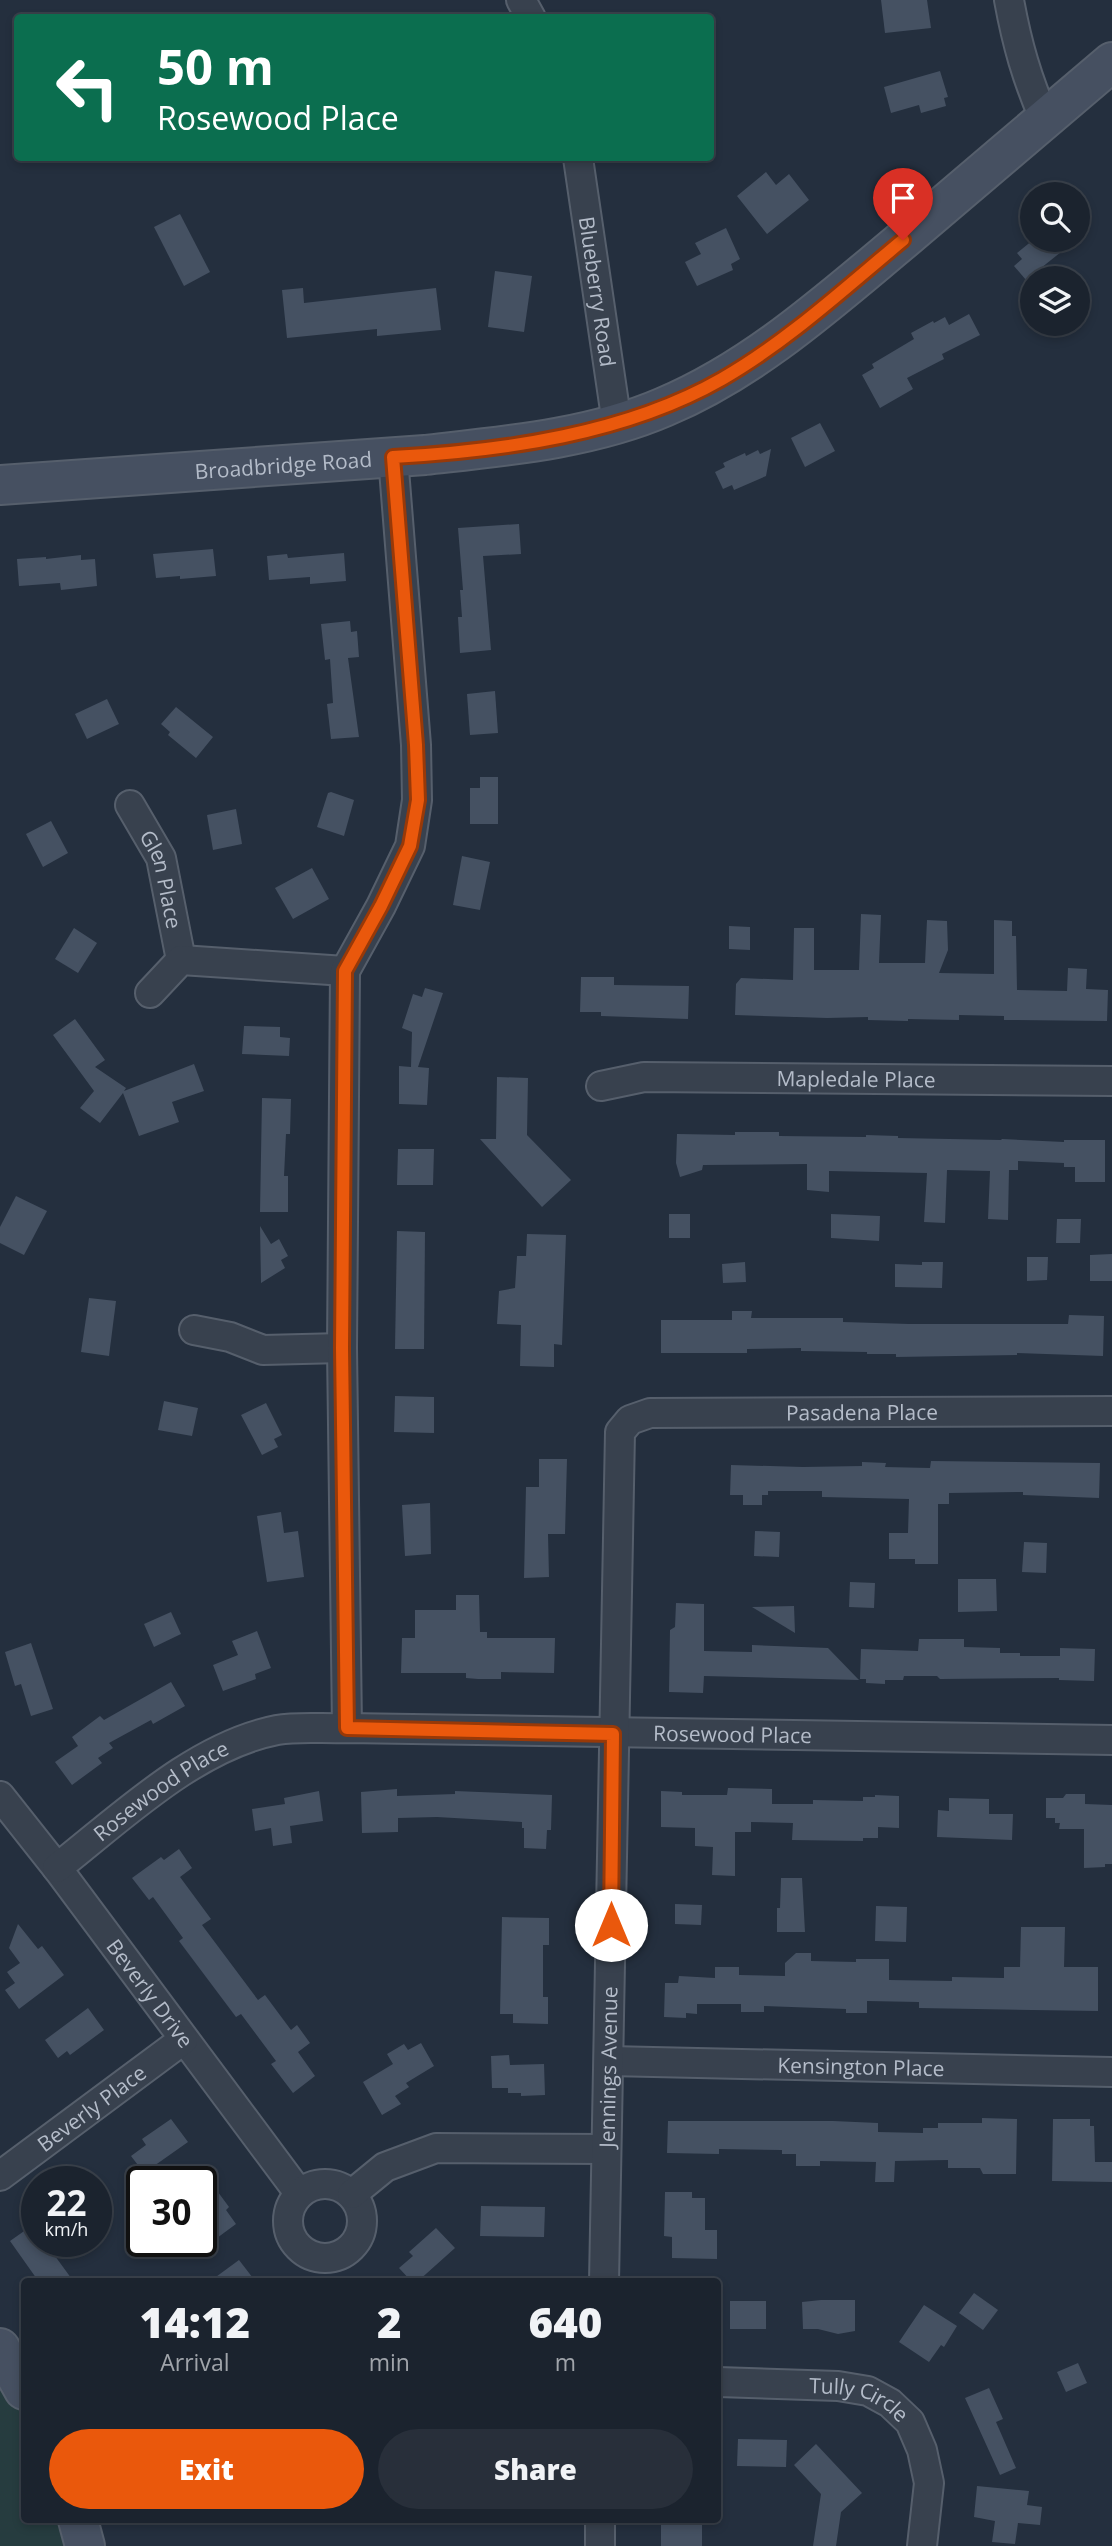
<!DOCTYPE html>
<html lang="en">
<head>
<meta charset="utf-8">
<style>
  body { margin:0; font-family:"Open Sans",sans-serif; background:#282f3a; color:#f1f3f6; height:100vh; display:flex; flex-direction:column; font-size:26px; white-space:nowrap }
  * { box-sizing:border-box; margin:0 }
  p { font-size:23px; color:#a0a4aa }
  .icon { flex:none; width:38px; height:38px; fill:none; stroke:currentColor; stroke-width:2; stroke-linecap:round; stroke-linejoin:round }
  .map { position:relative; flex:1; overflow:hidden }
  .details { position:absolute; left:21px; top:2278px; width:700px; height:245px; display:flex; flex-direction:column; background:#1b232e; border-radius:7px; box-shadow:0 4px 10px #0003,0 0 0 2px #39404a }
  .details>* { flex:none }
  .top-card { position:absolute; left:14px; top:14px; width:700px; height:147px; border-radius:7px; box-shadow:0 4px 10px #0003,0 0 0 2px #39404a; background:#0b6e4f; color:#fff; overflow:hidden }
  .controls { position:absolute; left:1020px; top:182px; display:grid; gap:14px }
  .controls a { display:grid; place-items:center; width:70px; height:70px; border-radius:50%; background:#1b232e; box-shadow:0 4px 10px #0003,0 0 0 2px #39404a; font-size:35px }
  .speed { position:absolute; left:21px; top:2166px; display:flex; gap:14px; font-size:35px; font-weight:700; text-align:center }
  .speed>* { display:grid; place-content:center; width:91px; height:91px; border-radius:50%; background:#1b232e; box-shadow:0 4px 10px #0003,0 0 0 2px #39404a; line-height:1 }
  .speed small { font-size:18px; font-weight:400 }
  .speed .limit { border:4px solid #111; border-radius:10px; background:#fff; color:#111 }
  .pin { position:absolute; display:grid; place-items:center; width:60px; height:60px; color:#fff; margin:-72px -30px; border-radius:50% 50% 50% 0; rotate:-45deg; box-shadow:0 0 7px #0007 }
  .pin .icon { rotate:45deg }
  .me { position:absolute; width:77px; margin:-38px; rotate:0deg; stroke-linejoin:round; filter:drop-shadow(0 0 5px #0008) }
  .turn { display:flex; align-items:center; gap:24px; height:147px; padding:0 28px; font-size:32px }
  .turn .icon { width:91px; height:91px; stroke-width:2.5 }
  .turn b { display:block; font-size:49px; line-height:60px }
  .eta { display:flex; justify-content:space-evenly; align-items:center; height:119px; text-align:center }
  .eta b { font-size:42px; font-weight:800; line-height:49px }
  .primary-button { display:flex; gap:14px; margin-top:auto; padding:14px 28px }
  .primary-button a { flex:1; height:80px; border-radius:42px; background:#ea580c; color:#fff; font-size:28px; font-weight:800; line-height:80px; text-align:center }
  .primary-button a+a { background:#282f3a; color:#f1f3f6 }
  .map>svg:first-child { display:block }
  .green { fill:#263c3f }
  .building { fill:#455162 }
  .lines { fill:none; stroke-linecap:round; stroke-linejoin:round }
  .minor-casing { stroke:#565f6c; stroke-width:32 }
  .secondary-casing { stroke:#565f6c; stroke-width:42 }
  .minor { stroke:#38414e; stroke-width:28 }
  .secondary { stroke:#465061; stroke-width:38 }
  .route-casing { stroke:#983908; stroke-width:18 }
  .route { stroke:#ea580c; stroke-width:12 }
  .labels { text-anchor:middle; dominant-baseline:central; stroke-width:5; stroke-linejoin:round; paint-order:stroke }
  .street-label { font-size:21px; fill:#b4bcc9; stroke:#1d2633 }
</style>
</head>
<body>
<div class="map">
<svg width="1112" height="2546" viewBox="0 0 1112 2546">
  <rect width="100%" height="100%" fill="#242f3e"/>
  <!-- green -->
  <polygon class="green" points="0,2367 24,2415 24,2520 73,2520 82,2546 0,2546"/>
  <!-- building -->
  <g class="building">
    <polygon points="881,0 927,0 931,28 885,33"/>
    <polygon points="940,71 948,97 944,98 946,106 921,113 919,105 891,113 884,87"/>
    <polygon points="766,172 776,185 789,174 809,200 767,234 737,196"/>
    <polygon points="180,214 210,272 184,286 154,227"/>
    <polygon points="726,228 740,259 731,264 733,270 697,286 685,262 701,254 695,243"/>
    <polygon points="1033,240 1076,240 1026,280 1014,266 1022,259 1017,253"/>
    <polygon points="495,271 532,276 524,332 488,327"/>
    <polygon points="303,288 304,303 436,288 441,330 377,336 377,329 287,338 282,290"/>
    <polygon points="969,314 980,335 942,354 944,359 907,378 913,389 880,408 862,375 874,368 872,364 914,339 911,333 933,321 934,323 945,317 949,325"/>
    <polygon points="820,423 835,451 805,467 791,438"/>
    <polygon points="771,449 766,476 734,490 732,485 723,489 715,472 725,467 723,463 745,453 746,456 758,450 760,454"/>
    <polygon points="519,524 521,554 483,556 491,650 460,653 458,617 462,617 460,590 463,590 458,528"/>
    <polygon points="213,549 216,576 180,579 180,576 156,578 153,554"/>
    <polygon points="344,553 346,581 310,584 310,577 269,580 267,556 287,554 288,558"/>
    <polygon points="81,555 81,560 95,559 97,586 61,590 60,583 19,586 17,559 46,557 46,559"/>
    <polygon points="350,621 351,632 357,631 359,657 348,658 359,737 331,739 327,704 333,703 330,659 325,660 321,624"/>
    <polygon points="495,691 498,733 470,735 467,694"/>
    <polygon points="107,699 119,724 87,739 75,714"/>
    <polygon points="176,707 213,737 196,758 168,735 170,732 161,724"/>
    <polygon points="480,777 498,777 498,824 470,824 470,788 480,788"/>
    <polygon points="331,792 354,800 344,836 317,827 328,793"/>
    <polygon points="236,809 242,844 213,850 207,815"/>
    <polygon points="51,821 68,853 43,867 26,834"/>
    <polygon points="462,856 490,862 480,910 453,905"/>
    <polygon points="312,868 329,899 293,919 275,888"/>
    <polygon points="861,914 881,915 879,963 925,963 927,920 947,921 948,950 939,973 994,974 994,920 1012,921 1012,936 1016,936 1017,990 1067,991 1068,968 1087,969 1086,989 1108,990 1107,1021 1012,1020 1004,1020 1004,1016 959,1015 959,1020 908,1019 908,1021 868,1020 868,1017 827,1018 735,1015 736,984 741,978 793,980 794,928 814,928 814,970 859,970"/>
    <polygon points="729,926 750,927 750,950 729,949"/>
    <polygon points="74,928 97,943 78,973 55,959"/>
    <polygon points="581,977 614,977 614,985 689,986 688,1019 601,1016 601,1012 580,1012"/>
    <polygon points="425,988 443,993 418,1067 429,1068 427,1105 399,1104 399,1066 411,1067 412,1032 402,1028 413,994 422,997"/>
    <polygon points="75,1019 105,1060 95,1067 126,1088 124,1091 194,1064 204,1091 172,1102 179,1122 139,1136 123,1093 100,1123 80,1108 94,1091 53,1035"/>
    <polygon points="244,1026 280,1027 280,1037 290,1038 289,1056 242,1054"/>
    <polygon points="497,1077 528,1078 527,1135 571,1180 542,1207 480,1139 496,1139"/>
    <polygon points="262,1098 291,1099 290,1134 286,1134 284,1176 288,1176 288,1212 260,1212"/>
    <polygon points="735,1132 779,1132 779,1136 866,1137 866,1135 898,1136 898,1138 1001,1140 1002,1139 1064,1142 1064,1140 1105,1140 1105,1182 1075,1182 1075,1167 1064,1167 1064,1163 1018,1161 1018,1170 1009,1170 1008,1220 988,1219 990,1171 947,1170 945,1223 924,1222 927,1173 829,1171 829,1192 807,1190 807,1164 703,1165 702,1170 680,1177 676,1163 677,1134 735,1135"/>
    <polygon points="398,1149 434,1149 433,1185 397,1185"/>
    <polygon points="16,1196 47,1211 24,1255 0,1243 0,1227"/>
    <rect x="669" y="1214" width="21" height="24"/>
    <polygon points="831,1214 880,1216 879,1241 831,1238"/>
    <polygon points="1057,1219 1081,1219 1080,1243 1056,1243"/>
    <polygon points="260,1226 271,1244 279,1239 288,1256 281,1260 285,1268 261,1283"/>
    <polygon points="397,1231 425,1232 424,1349 395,1349"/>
    <polygon points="527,1234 566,1235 562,1345 554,1344 554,1367 520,1366 521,1325 497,1324 499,1291 515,1288 517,1256 526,1256"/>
    <polygon points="1112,1254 1112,1281 1090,1281 1090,1255"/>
    <polygon points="1027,1257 1048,1257 1047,1280 1027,1281"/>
    <polygon points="745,1262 746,1282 723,1283 722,1264"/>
    <polygon points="922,1262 943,1262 942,1288 895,1287 895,1264 922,1265"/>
    <polygon points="89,1298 116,1301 109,1356 81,1352"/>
    <polygon points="732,1311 752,1311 751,1318 843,1318 843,1322 909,1324 1068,1324 1069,1315 1104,1316 1103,1356 1017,1353 1017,1355 896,1357 896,1354 867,1354 867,1352 801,1351 801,1348 747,1349 747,1353 661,1353 661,1320 732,1320"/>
    <polygon points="395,1396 434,1397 434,1433 394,1432"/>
    <polygon points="164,1401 198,1408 192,1436 158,1430"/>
    <polygon points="266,1403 282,1435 274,1439 278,1447 262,1455 241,1415"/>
    <polygon points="539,1459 567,1459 565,1534 548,1534 549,1577 524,1578 526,1487 539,1487"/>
    <polygon points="931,1461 1100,1463 1099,1498 1023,1495 1023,1492 949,1493 949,1504 938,1504 938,1564 915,1564 915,1559 889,1559 889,1533 908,1533 909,1499 822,1497 822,1491 768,1491 768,1495 762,1495 762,1505 743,1505 743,1495 730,1495 731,1465 803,1467 862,1466 862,1462 886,1463 885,1467 930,1468"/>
    <polygon points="430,1503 431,1554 405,1556 402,1505"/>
    <polygon points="281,1512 284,1533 298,1531 304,1577 267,1582 257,1516"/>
    <polygon points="755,1531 780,1532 779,1557 754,1556"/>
    <polygon points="1024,1542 1047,1543 1046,1573 1022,1572"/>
    <polygon points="958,1579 996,1579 997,1611 958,1612"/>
    <polygon points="850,1582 875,1583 874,1608 849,1607"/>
    <polygon points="456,1595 479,1595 480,1632 487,1632 487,1638 555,1638 554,1673 501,1672 501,1679 478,1679 466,1678 466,1673 401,1673 402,1638 415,1638 415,1610 456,1610"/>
    <polygon points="676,1603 704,1604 704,1651 752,1652 752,1645 828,1648 859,1680 704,1676 703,1693 669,1692 670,1630 675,1627"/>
    <polygon points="794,1606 795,1633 752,1607"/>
    <polygon points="171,1612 181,1634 154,1647 144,1624"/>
    <polygon points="257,1631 271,1668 255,1674 256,1679 223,1691 213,1665 238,1655 232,1641"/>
    <polygon points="919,1639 964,1639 964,1647 1000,1648 1000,1653 1020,1653 1020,1656 1060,1656 1060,1648 1095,1649 1094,1681 1059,1680 1059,1678 940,1679 937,1676 904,1676 903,1680 885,1680 885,1684 866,1683 866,1679 860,1679 861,1649 918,1651"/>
    <polygon points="31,1643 53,1709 31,1716 21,1684 15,1686 5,1652"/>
    <polygon points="171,1682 185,1706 153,1724 151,1720 109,1743 113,1748 98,1758 102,1763 72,1785 55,1762 78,1746 72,1737 100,1716 104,1720"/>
    <polygon points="728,1788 772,1789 772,1804 813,1804 813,1800 863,1801 863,1797 875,1797 875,1795 899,1796 899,1828 878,1827 878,1838 863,1838 863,1841 792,1840 793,1823 751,1822 751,1832 735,1832 735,1876 712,1875 713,1847 695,1846 695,1828 661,1827 661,1791 682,1792 682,1795 727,1795"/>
    <polygon points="397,1789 397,1796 455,1794 455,1791 552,1795 551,1830 547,1830 546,1849 524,1848 524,1828 522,1828 522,1822 437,1817 398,1818 398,1832 362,1833 361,1792"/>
    <polygon points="319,1791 323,1821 290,1826 292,1843 273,1846 271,1828 255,1831 252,1809 285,1804 284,1798"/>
    <polygon points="1066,1794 1085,1794 1085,1804 1112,1805 1112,1864 1105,1864 1105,1867 1084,1868 1084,1829 1059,1829 1060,1823 1055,1823 1055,1818 1046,1818 1046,1798 1063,1798"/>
    <polygon points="949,1798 989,1799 989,1814 1013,1814 1012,1840 937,1837 938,1810 949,1811"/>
    <polygon points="179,1849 192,1868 180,1877 211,1919 202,1925 258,2000 265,1995 291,2030 297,2025 310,2043 298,2052 315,2076 293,2093 271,2064 276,2061 241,2014 236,2017 179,1941 183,1938 153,1897 149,1900 132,1878 161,1857 164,1860"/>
    <polygon points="781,1878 802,1878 805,1932 777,1932 777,1908 780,1908"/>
    <polygon points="675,1904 702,1905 701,1925 675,1924"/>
    <polygon points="876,1906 907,1907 906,1942 875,1941"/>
    <polygon points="502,1917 549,1918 549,1945 543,1945 543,1997 548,1997 548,2024 513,2023 513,2014 500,2014"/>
    <polygon points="18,1924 38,1949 42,1946 64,1975 19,2009 5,1990 15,1983 7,1972 20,1963 9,1948"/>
    <polygon points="1021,1927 1065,1927 1064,1967 1098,1967 1098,2011 919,2008 919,2002 867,2001 867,2013 846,2013 846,2009 764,2006 764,2012 741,2012 741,2004 697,2004 697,2014 686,2013 686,2018 664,2017 665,1983 678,1983 679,1976 715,1978 715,1967 739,1967 739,1975 785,1976 785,1963 796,1953 811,1953 811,1961 856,1962 856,1959 889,1959 889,1980 952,1981 952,1977 1004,1978 1004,1967 1020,1967"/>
    <polygon points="88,2008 104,2030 70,2055 67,2051 58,2058 45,2040"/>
    <polygon points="421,2043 434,2066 406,2083 409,2087 395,2096 401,2104 382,2115 363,2082 393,2064 387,2054 404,2044 408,2050"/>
    <polygon points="509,2055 510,2065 544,2064 545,2095 521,2096 521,2093 508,2093 508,2088 492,2088 491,2056"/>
    <polygon points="982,2118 1017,2119 1016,2174 983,2174 980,2168 948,2168 948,2160 895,2161 894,2182 875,2182 876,2162 820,2161 820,2166 796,2166 796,2154 782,2154 782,2150 719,2149 719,2154 667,2153 668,2121 833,2121 878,2123 878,2132 923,2133 923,2128 938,2128 938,2123 982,2123"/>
    <polygon points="171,2119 188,2142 144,2173 131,2156 146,2145 142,2139"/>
    <polygon points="1053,2119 1090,2119 1090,2126 1094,2126 1095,2162 1112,2162 1112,2182 1052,2181"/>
    <polygon points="201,2169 229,2207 226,2210 236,2224 217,2238 201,2216"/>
    <polygon points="665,2192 692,2192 692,2198 705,2198 705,2230 717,2230 717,2259 672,2258 672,2237 664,2236"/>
    <polygon points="481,2206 545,2207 544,2237 480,2236"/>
    <polygon points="37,2222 37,2242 74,2242 55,2256 74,2282 39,2282 10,2241"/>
    <polygon points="436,2228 455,2248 417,2282 412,2282 399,2268 413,2256 409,2252"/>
    <polygon points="239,2260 256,2282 209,2282"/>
    <polygon points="974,2293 998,2310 983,2330 959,2313"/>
    <polygon points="821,2300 855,2300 855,2331 838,2334 818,2329 803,2329 802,2302"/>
    <rect x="730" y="2301" width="36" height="28"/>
    <polygon points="924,2305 957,2326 944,2347 941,2345 929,2362 899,2342"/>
    <polygon points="1078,2363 1087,2383 1066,2392 1057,2372"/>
    <polygon points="989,2388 1003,2419 996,2422 1016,2468 1000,2475 965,2398"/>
    <polygon points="738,2439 787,2440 786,2467 737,2466"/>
    <polygon points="816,2444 862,2493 841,2512 836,2546 813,2546 821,2494 794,2465"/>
    <polygon points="977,2486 1029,2491 1027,2505 1042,2507 1040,2525 1018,2523 1015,2544 992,2542 995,2521 974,2517"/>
    <polygon points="661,2520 702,2521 702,2546 661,2546"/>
  </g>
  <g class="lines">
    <!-- minor casing -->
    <g class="minor-casing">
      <g id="minor">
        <polyline points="521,0 531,18"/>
        <path d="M 1009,0 C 1017,44 1027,79 1045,120"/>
        <path id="s1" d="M 578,158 L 617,424"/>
        <path id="s2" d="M 130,805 L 161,858 L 181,960"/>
        <polyline points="150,993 181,960 345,971"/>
        <path id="s3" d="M 601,1086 L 644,1077 L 1112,1081"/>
        <polyline points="194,1330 230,1337 263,1350 342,1348"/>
        <polyline points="347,1728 342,1348 345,971 381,906 410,846 417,800 416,745 393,457"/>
        <path id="s4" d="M 0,1796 L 57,1868 L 299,2193"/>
        <path id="s5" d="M 57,1868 C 122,1817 195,1746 277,1730 C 299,1726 325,1729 347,1728 L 1112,1740"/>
        <path id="s6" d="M 609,2061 L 1112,2072"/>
        <path id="s7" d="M 0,2176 L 183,2040"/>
        <circle cx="325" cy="2221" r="37"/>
        <polyline points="352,2194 385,2167 436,2148 606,2149"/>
        <path id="s8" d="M 604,2282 L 620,1432 L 630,1420 L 650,1413 L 1112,1411"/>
        <path id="s9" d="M 718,2382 L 838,2386 L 868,2391 L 890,2403 L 910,2422 L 922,2450 L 929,2483 L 922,2546"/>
        <polyline points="600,2546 600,2520"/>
      </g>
    </g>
    <!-- secondary casing -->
    <g class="secondary-casing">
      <g id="secondary">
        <path id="s10" d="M 0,485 L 425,455 C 505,446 590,439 664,407 C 752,370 825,305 898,244 C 969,183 1041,123 1112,62"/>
        <polyline points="0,2348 24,2390"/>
        <polyline points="78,2520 85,2546"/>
      </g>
    </g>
    <!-- minor -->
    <use href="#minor" class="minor"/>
    <!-- secondary -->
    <use href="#secondary" class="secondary"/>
  </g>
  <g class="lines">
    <!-- route casing -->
    <g class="route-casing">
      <path id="route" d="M 611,1925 L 613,1734 L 347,1728 L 342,1348 L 345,971 L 381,906 L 410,846 L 418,800 L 416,745 L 393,457 C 503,451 626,434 722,379 C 788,341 845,288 903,240"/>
    </g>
    <!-- route -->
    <use href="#route" class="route"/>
  </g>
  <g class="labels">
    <!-- street labels -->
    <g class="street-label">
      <text stroke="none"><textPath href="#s1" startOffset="135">Blueberry Road</textPath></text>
      <text stroke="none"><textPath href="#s10" startOffset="284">Broadbridge Road</textPath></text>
      <text stroke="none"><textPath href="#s2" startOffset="82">Glen Place</textPath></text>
      <text stroke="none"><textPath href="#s3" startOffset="256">Mapledale Place</textPath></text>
      <text stroke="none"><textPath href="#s8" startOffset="1099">Pasadena Place</textPath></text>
      <text stroke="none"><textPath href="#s5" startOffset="718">Rosewood Place</textPath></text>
      <text stroke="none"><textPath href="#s5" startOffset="130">Rosewood Place</textPath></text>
      <text stroke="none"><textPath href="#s4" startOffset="248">Beverly Drive</textPath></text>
      <text stroke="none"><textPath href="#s8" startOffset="215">Jennings Avenue</textPath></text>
      <text stroke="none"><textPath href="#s6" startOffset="252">Kensington Place</textPath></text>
      <text stroke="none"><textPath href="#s7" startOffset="114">Beverly Place</textPath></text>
      <text stroke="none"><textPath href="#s9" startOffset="144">Tully Circle</textPath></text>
    </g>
  </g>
</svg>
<div class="controls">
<a><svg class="icon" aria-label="search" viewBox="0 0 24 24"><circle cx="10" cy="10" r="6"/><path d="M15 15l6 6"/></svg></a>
<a><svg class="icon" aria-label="layers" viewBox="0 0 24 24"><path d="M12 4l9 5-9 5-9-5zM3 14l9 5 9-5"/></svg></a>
</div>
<div class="speed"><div>22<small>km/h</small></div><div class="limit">30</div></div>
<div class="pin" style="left:903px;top:240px;background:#d93025"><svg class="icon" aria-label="arrive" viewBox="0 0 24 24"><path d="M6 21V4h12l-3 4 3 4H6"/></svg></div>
<svg class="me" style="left:611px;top:1925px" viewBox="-20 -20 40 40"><circle r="19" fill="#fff"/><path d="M0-13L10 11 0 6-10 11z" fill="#ea580c"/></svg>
<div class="top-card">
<div class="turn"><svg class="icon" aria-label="left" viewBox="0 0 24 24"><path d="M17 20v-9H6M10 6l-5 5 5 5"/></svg><div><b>50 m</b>Rosewood Place</div></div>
</div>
<section class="details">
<div class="eta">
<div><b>14:12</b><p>Arrival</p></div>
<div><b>2</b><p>min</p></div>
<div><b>640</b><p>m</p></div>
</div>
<div class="primary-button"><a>Exit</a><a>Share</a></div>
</section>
</div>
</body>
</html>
